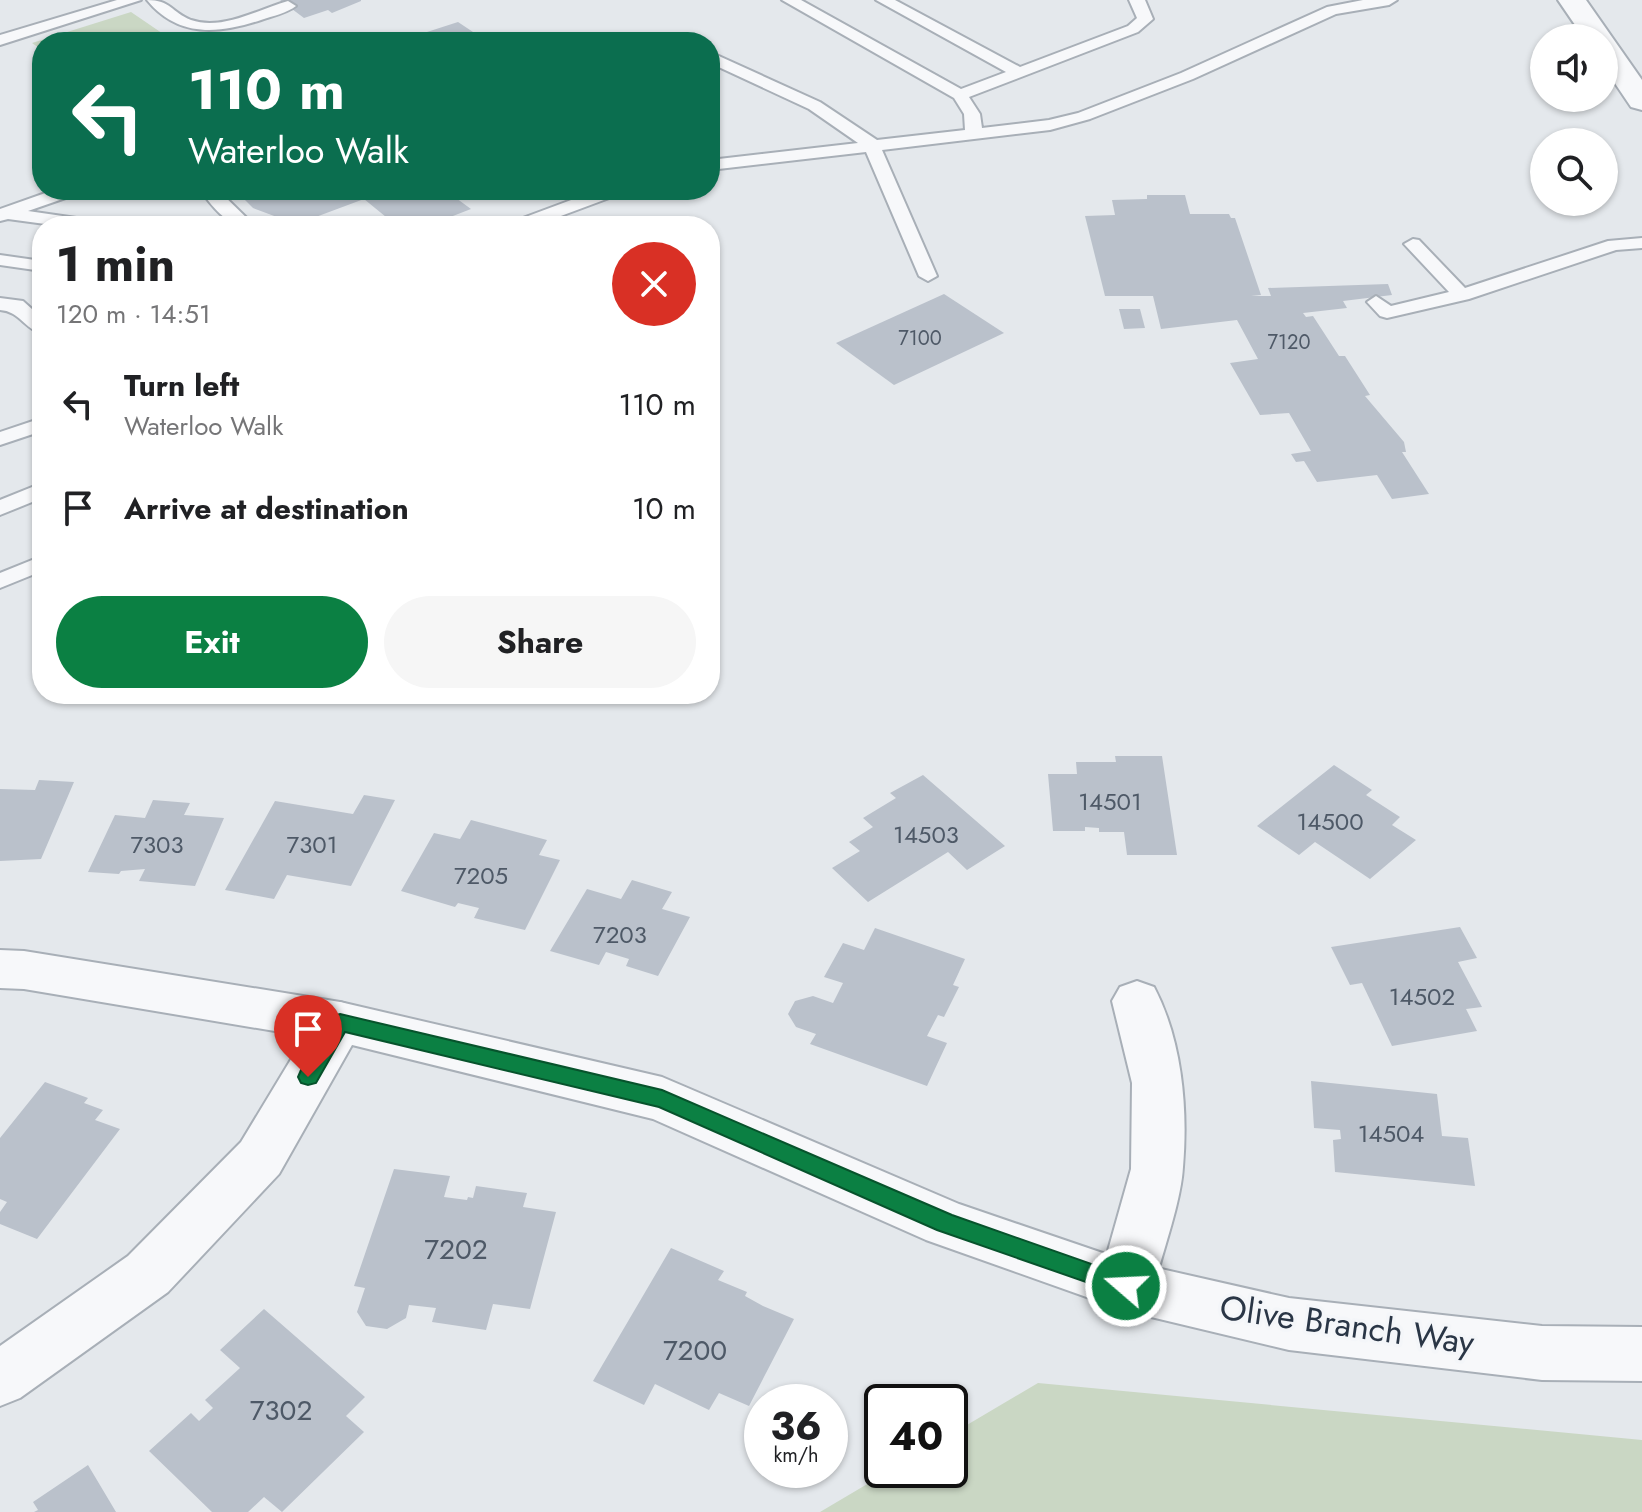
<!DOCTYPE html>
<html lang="en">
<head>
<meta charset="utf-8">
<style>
  body { margin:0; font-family:Jost,sans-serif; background:#f6f6f6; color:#202124; height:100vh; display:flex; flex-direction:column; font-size:30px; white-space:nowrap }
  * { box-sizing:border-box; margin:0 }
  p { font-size:26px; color:#757577 }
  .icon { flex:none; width:44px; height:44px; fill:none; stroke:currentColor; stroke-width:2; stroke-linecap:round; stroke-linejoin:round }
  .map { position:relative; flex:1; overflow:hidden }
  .panel { position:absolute; left:32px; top:216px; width:688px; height:488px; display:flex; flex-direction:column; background:#fff; border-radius:32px; box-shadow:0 2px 6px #0004 }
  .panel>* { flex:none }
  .banner { position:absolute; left:32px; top:32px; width:688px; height:168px; border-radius:32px; box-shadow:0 2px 6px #0004; background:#0b6e4f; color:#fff; overflow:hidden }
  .controls { position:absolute; left:1530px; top:24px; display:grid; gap:16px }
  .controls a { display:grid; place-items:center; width:88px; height:88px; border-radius:50%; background:#fff; box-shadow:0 2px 6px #0004; font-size:40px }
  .speed { position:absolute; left:744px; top:1384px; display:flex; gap:16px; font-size:40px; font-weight:700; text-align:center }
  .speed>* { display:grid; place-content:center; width:104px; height:104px; border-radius:50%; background:#fff; box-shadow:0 2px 6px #0004; line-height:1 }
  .speed small { font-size:20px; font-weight:400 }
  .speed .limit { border:4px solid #111; border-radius:12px; background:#fff; color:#111 }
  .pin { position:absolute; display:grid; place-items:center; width:68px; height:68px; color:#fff; margin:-82px -34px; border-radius:50% 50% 50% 0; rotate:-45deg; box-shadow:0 0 8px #0007 }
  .pin .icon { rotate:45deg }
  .me { position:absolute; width:88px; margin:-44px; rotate:289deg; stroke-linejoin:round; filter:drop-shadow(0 0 6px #0008) }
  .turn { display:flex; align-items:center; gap:28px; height:168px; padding:0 24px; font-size:36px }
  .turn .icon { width:104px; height:104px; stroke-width:2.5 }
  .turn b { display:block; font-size:56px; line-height:68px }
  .round { display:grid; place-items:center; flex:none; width:84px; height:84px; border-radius:42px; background:#f6f6f6 }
  .summary { display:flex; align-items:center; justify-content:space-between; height:136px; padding:0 24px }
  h1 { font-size:48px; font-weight:700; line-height:60px }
  .button { display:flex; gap:16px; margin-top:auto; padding:16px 24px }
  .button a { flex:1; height:92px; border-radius:48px; background:#0b8043; color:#fff; font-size:32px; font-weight:700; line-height:92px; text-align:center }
  .button a+a { background:#f6f6f6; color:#202124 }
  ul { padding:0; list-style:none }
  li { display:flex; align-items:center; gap:24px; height:104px; padding:0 24px }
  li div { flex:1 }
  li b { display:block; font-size:30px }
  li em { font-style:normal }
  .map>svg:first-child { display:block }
  .green { fill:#cad7c4 }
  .building { fill:#bac1cb }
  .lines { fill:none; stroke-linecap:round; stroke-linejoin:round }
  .service-casing { stroke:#a8afb7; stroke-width:4 }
  .minor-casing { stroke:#a8afb7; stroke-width:4 }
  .tertiary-casing { stroke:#a8afb7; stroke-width:4 }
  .service { fill:#f7f8fa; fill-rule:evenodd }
  .minor { fill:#f7f8fa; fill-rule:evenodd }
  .tertiary { fill:#f7f8fa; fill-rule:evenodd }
  .route { fill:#0b8043; stroke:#07532c; stroke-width:2 }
  .labels { text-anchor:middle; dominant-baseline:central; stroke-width:7; stroke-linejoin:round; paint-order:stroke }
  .far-number-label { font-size:20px; fill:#4e5967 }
  .number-label { font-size:24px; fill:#4e5967 }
  .near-number-label { font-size:28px; fill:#4e5967 }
  .near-street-label { font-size:34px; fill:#2a3646; stroke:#f4f6f9 }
</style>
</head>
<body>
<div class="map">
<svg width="1642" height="1512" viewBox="0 0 1642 1512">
  <rect width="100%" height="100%" fill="#e4e8ec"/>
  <!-- green -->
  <g class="green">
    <polygon points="131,12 175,42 42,42 42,50 32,43"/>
    <polygon points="1038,1383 1642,1440 1642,1512 820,1512 891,1470 950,1470 950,1435"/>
  </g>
  <!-- building -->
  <g class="building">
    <polygon points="280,0 361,0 361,1 332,13 328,10 304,18"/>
    <polygon points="458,22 488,42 399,42 399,41"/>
    <polygon points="523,33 537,42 498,42 498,41"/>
    <polygon points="235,190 445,190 471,209 427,226 397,226 364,199 305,221 285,220 253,208"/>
    <polygon points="1147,195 1185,195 1190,214 1229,214 1231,218 1235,218 1261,295 1251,296 1271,296 1268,288 1388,284 1392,295 1343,301 1347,308 1303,313 1306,317 1313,316 1339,356 1345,356 1370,395 1365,396 1404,442 1406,452 1402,452 1429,494 1392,499 1377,475 1317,482 1304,461 1296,462 1291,454 1311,451 1289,413 1260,415 1230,363 1258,359 1237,320 1161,329 1153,296 1105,296 1085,216 1115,215 1112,200 1147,199"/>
    <polygon points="944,294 1004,333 894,385 836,343"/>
    <polygon points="1119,309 1140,309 1145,328 1124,329"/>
    <polygon points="1115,756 1162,756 1177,855 1127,855 1124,832 1099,832 1099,828 1085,827 1085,831 1053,831 1048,774 1077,774 1076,762 1116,762"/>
    <polygon points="1334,765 1372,790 1366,795 1400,817 1392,825 1416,840 1370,879 1315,842 1299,855 1257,826"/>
    <polygon points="923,775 1005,846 967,870 948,852 868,902 832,868 860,851 849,842 873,827 863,818 896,798 890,793"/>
    <polygon points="39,780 74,782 41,859 0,861 0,789 35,790"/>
    <polygon points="364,795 395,800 351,886 287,875 274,899 225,890 275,801 353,814"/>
    <polygon points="153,800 190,803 184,815 224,818 195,886 139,881 145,869 121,871 119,874 88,872 115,815 145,818"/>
    <polygon points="471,820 547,840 539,855 560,860 525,930 474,918 479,908 458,903 455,907 401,891 434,833 460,839"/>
    <polygon points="632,880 672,892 662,909 690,917 658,976 626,966 629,959 606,952 599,965 550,951 587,889 621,899"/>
    <polygon points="1460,927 1477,958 1458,962 1482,1007 1466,1009 1477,1031 1392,1046 1362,983 1350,985 1331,947"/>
    <polygon points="875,928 965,959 953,985 959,987 944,1017 938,1015 927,1036 947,1043 927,1086 810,1044 816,1034 796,1027 788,1014 795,1001 813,996 833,1003 843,983 824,977 843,943 864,950"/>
    <polygon points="1311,1081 1437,1094 1442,1136 1468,1138 1475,1186 1335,1172 1333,1140 1341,1139 1340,1130 1314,1128"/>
    <polygon points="45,1082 88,1098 84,1103 103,1110 95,1120 120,1129 37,1239 0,1224 0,1212 7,1202 0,1199 0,1138"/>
    <polygon points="394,1169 450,1176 444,1197 467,1200 468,1197 473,1198 476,1186 527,1193 523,1207 556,1212 530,1309 493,1304 486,1330 432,1322 436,1308 409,1305 406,1318 387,1329 366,1326 357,1312 365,1288 354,1286"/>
    <polygon points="671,1248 724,1271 718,1280 747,1292 745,1296 763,1306 794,1319 749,1406 719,1393 709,1410 655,1384 644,1405 593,1381"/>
    <polygon points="264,1309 365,1397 346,1416 364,1432 282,1512 264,1497 248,1512 212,1512 149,1451 191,1413 199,1421 213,1408 205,1400 240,1368 220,1350"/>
    <polygon points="88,1465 116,1512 34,1512 38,1510 33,1502"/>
  </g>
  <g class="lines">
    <!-- service casing -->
    <g class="service-casing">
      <g id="service">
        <polygon points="117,0 141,0 0,45 0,35"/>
        <path d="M 147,0 C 171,0 171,12 191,20 C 222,31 259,9 288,1 L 296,6 C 287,13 273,16 261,20 C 219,34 178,38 147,0 Z"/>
        <polygon points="782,0 801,0 961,89 1006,72 876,0 895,0 1020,67 1128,26 1137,18 1129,0 1145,0 1153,19 1138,32 969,97 980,114 982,128 1049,120 1078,113 1181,73 1327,7 1363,0 1397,0 1389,5 1336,14 1193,79 1090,119 1050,130 882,150 937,276 928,281 919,276 866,152 710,170 710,160 858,143 809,109 710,63 710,52 820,102 877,140 965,130 964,114 954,98"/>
        <polygon points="54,190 80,190 77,194 28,211 97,221 106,226 60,226 8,219 0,221 0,209"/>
        <path d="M 200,190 L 218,190 L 255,226 C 226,226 217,212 200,190 Z"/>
        <polygon points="598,190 623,190 620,194 534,226 509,226 512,222"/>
        <polygon points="1642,238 1642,248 1616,250 1469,299 1387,318 1380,316 1367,302 1376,296 1391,306 1449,292 1404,244 1413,239 1419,240 1465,288 1608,241"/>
        <polygon points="0,255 42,261 42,271 0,265"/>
        <path d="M 0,298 L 23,301 L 42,318 L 42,334 C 25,329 19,311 0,310 Z"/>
        <polygon points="42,418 42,431 0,445 0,432"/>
        <polygon points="42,483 42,498 0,515 0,500"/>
        <polygon points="42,556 42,571 0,588 0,573"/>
      </g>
    </g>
    <!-- minor casing -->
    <g class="minor-casing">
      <g id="minor">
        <path d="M 1137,981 L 1154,987 C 1182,1040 1188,1108 1183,1167 C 1181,1202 1163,1250 1154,1286 L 1146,1304 L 1126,1311 L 1106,1304 L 1098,1286 L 1131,1169 L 1132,1083 L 1112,1001 L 1120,987 Z"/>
        <polygon points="340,1002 358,1008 365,1022 279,1174 168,1292 20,1398 0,1406 0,1346 128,1256 241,1142 322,1008"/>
      </g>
    </g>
    <!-- tertiary casing -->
    <g class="tertiary-casing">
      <g id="tertiary">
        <polygon points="1558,0 1586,0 1642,80 1642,110 1631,107 1604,67 1604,38 1584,38"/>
        <polygon points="0,950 24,951 340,1002 662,1077 959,1204 1126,1261 1289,1298 1542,1326 1642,1327 1642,1381 1542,1380 1289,1350 1126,1311 926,1240 653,1119 340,1042 24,989 0,988"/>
      </g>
    </g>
    <!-- service -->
    <use href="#service" class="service"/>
    <!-- minor -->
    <use href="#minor" class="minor"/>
    <!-- tertiary -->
    <use href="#tertiary" class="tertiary"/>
  </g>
  <!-- route -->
  <polygon class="route" points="340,1014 662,1090 952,1215 1134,1279 1137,1286 1134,1293 1126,1296 937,1230 659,1107 345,1032 316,1083 308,1085 301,1083 298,1077 301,1070 333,1016"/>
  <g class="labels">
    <!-- far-number labels -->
    <g class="far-number-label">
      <text x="920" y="338">7100</text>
      <text x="1289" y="342">7120</text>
    </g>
    <!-- number labels -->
    <g class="number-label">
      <text x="1110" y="801">14501</text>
      <text x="1330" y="821">14500</text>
      <text x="926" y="834">14503</text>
      <text x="157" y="844">7303</text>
      <text x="312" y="844">7301</text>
      <text x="481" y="875">7205</text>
      <text x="620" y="934">7203</text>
      <text x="1422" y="996">14502</text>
      <text x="1391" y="1133">14504</text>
    </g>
    <!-- near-number labels -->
    <g class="near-number-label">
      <text x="456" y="1249">7202</text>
      <text x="695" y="1350">7200</text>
      <text x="281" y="1410">7302</text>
    </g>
    <!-- near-street labels -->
    <g class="near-street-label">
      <text transform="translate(1347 1325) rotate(8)">Olive Branch Way</text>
    </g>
  </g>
</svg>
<div class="controls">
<a><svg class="icon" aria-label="sound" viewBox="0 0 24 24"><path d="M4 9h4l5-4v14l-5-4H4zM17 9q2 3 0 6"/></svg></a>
<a><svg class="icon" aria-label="search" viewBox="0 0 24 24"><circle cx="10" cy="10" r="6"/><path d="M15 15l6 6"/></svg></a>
</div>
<div class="speed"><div>36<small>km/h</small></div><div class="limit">40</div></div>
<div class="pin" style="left:308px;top:1077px;background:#d93025"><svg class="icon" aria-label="arrive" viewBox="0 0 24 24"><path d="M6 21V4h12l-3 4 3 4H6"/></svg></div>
<svg class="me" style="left:1126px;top:1286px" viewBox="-20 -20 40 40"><circle r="17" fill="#0b8043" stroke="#fff" stroke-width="3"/><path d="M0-11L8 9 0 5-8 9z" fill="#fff"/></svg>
<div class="banner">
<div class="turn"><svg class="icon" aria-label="left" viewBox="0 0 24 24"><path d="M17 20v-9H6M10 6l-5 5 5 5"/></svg><div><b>110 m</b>Waterloo Walk</div></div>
</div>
<section class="panel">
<div class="summary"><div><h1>1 min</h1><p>120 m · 14:51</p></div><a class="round" style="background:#d93025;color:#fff"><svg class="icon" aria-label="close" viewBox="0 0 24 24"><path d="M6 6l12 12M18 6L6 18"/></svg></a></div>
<ul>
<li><svg class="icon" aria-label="left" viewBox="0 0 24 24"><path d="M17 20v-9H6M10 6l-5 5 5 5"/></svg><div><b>Turn left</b><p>Waterloo Walk</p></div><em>110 m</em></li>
<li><svg class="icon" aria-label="arrive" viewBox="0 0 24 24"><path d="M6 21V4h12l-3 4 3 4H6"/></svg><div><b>Arrive at destination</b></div><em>10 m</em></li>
</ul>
<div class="button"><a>Exit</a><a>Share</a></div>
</section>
</div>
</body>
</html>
